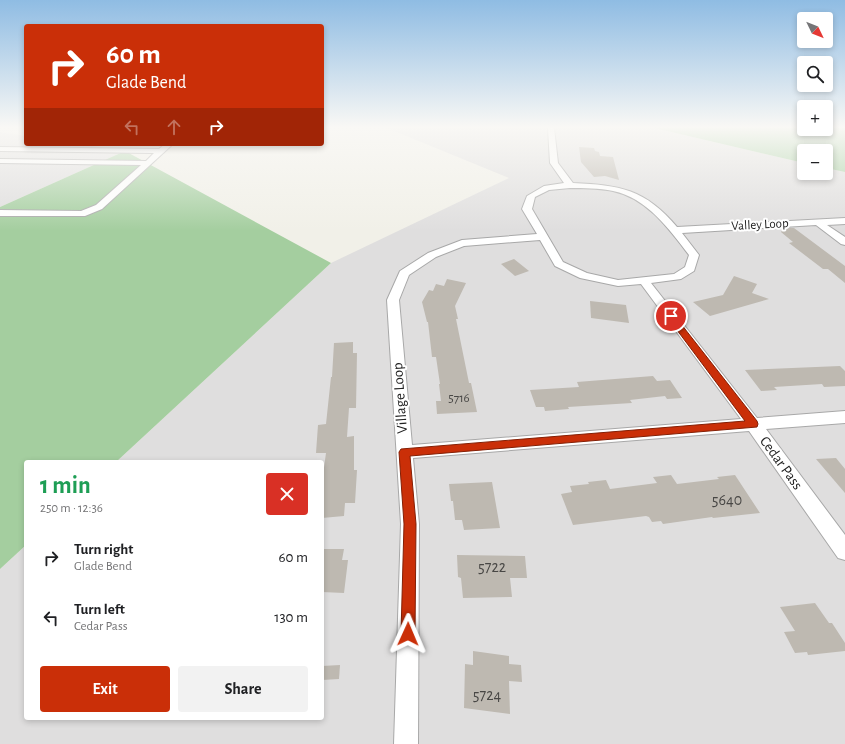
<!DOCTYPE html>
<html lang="en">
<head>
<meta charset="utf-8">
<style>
  body { margin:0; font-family:"Alegreya Sans",sans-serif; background:#f2f2f2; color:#202124; height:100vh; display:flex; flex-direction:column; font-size:15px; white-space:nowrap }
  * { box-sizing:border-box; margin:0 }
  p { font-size:13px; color:#757577 }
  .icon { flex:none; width:22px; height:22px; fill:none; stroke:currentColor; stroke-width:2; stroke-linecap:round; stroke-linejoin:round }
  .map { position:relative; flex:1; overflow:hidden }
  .sheet { position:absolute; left:24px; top:460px; width:300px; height:260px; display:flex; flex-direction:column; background:#fff; border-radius:4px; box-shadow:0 2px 6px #0003 }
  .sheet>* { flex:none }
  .hud { position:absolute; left:24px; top:24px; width:300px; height:122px; border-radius:4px; box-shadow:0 2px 6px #0003; background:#ca2f08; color:#fff; overflow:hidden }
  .needle { width:26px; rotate:133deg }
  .controls { position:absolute; left:797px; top:12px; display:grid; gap:8px }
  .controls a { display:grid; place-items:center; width:36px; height:36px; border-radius:4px; background:#fff; box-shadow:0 2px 6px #0003; font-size:20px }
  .pin { position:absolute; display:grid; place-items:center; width:34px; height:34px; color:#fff; margin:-17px; border:2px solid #fff; border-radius:50%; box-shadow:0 1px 4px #0007 }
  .me { position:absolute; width:44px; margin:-22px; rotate:1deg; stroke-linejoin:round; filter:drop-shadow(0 0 3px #0008) }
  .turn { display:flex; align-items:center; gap:14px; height:84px; padding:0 16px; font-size:18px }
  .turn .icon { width:52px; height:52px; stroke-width:2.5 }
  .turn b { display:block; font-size:28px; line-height:34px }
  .lanes { display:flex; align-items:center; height:38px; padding:0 16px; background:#0003; justify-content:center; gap:20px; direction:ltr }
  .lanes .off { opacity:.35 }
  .round { display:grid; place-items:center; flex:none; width:42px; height:42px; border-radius:4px; background:#f2f2f2 }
  .overview { display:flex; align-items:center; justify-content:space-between; height:68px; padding:0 16px }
  h1 { font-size:24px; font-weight:700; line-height:30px; color:#1e9e55 }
  .cta { display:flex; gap:8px; margin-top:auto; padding:8px 16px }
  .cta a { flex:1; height:46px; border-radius:4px; background:#ca2f08; color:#fff; font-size:16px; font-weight:700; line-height:46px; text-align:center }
  .cta a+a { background:#f2f2f2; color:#202124 }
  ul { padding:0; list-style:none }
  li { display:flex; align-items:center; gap:12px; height:60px; padding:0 16px }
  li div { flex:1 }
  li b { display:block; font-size:15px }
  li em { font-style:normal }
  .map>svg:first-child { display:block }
  .residential { fill:#dfdede }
  .forest { fill:#a4ce9f }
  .building { fill:#beb9b1 }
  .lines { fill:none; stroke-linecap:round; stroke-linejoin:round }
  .minor-casing { stroke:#a8a8a8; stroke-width:2 }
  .minor { fill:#fff; fill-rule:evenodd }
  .route { fill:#ca2f08; stroke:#831f05 }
  .labels { text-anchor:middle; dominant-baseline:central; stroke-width:4; stroke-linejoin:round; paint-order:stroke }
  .far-street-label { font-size:13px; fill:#212121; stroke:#fff }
  .number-label { font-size:13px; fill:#484745 }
  .street-label { font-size:15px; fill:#212121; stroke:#fff }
  .near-number-label { font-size:16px; fill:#484745 }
</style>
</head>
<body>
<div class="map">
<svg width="845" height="744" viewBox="0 0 845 744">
  <rect width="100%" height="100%" fill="#f1f0e8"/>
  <!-- residential -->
  <g class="residential">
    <polygon points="382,126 646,126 804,163 804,173 826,173 826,168 845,172 845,744 0,744 0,569 26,545 26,718 322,718 322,462 116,462 331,263 509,178"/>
    <polygon points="0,132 26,136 26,144 80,144 125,151 0,207"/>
  </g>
  <!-- forest -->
  <g class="forest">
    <polygon points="646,126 804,126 804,129 826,129 826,126 845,126 845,172 826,168 826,151 804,151 804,163"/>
    <polygon points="125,151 331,263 116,462 26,462 26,545 0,569 0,207"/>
  </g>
  <!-- building -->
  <g class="building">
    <polygon points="579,147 594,148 595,151 599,152 600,156 613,157 619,180 605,176 594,177 581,162"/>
    <polygon points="784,228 794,228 845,266 845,283 828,269 823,269 789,243 793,242 781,232"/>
    <polygon points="514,259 529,271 515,276 501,264"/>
    <polygon points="734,276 757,284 752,293 769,299 710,316 693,302 723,295"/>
    <polygon points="447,279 466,283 455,306 458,319 456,319 469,383 471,383 477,412 437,414 436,401 441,401 439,384 440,384 436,357 432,357 428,322 427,322 422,302 429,290 433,291 436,284 444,286"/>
    <polygon points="590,301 626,305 629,323 591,318"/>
    <polygon points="353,342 353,353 357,353 356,408 349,408 347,437 354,436 354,470 357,470 355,503 345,503 344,516 322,518 322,482 326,453 316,453 318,425 326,424 331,377 332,377 334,343"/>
    <polygon points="840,366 845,371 845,386 824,387 822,384 774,387 777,390 761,391 745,370"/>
    <polygon points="653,376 657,381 670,380 682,398 667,399 665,396 630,400 632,403 568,407 569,409 545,411 544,407 536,407 530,390 579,387 577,382"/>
    <polygon points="836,458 845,469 845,493 816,459"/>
    <polygon points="671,475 677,484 719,479 717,477 735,475 760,513 713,518 712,517 663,524 661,521 652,522 649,517 646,516 573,525 561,494 572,492 570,486 589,484 588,482 606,480 610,489 657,483 653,477"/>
    <polygon points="492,482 500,528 464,530 462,520 455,520 453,501 451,501 449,484"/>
    <polygon points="322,549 344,549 342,560 348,560 344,593 322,592"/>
    <polygon points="457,555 525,556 527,578 510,578 512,597 463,598 461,578 458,577"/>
    <polygon points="815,603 829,623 832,623 845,643 845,651 808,655 807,652 795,653 784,632 795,631 780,607"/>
    <polygon points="473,651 509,656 509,664 521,665 522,682 509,681 510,714 464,708 465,664 473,665"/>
    <polygon points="340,665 339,679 322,680 322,666"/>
  </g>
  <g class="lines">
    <!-- minor casing -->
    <g class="minor-casing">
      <g id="minor">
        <path d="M 546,126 L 553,126 L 554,128 L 558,163 L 573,183 C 620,185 645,189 677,227 L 845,218 L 845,224 L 827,225 L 845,237 L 845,245 L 841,244 L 816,225 L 682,233 L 699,255 L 694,271 L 681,279 L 651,283 L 757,418 L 845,411 L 845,423 L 766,429 L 845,535 L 845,560 L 838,558 L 749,431 L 413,458 L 419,524 L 418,744 L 394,744 L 401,524 L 387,300 L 400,271 L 428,253 L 462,240 L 537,234 L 522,209 L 527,196 L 544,186 L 564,183 L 550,163 L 548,128 ZM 570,188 C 584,188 599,188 613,191 C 647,198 669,229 689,255 L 685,267 L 674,274 L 618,280 L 587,273 L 563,262 L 532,209 L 535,197 L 549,190 ZM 540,240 L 555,266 L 580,278 L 618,286 L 641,284 L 741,419 L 412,445 L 399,300 L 409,275 L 436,257 L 464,246 Z"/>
        <polygon points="165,144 173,144 102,209 85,216 0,216 0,210 81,211 96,205 141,165 0,163 0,159 146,161 154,153 0,151 0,147 159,149"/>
      </g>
    </g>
    <!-- minor -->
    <use href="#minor" class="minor"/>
  </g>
  <!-- sky -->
  <linearGradient id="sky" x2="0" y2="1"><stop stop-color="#8fbce3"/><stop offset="0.55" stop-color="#f9f8f5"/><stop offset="1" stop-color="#f9f8f5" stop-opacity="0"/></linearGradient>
  <rect width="845" height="231" fill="url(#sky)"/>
  <!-- route -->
  <polygon class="route" points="671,314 674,315 757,421 758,424 757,427 410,456 416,524 415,634 413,639 408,641 403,639 401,634 404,524 399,452 401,449 745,421 668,318 668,315"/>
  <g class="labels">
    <!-- far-street labels -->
    <g class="far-street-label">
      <text transform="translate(760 225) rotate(-3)">Valley Loop</text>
    </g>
    <!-- number labels -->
    <g class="number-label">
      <text x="459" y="398">5716</text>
    </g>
    <!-- street labels -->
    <g class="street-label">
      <text transform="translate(400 398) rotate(-94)">Village Loop</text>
      <text transform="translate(781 463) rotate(54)">Cedar Pass</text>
    </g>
    <!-- near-number labels -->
    <g class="near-number-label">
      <text x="727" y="500">5640</text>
      <text x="492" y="567">5722</text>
      <text x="487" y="695">5724</text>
    </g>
  </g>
</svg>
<div class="controls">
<a><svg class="needle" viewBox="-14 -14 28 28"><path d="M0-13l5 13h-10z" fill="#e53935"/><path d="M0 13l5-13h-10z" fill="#757577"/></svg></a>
<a><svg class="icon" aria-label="search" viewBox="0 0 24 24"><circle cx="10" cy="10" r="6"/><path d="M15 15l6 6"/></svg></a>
<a>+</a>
<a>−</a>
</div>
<div class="pin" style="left:671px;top:316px;background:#d93025"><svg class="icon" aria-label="arrive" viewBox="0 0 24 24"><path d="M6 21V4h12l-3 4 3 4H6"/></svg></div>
<svg class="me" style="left:408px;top:634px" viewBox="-20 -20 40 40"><path d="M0-17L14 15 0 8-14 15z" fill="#ca2f08" stroke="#fff" stroke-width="4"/></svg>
<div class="hud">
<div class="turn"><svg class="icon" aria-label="right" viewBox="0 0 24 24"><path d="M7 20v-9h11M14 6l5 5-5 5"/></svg><div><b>60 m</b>Glade Bend</div></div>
<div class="lanes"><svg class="icon off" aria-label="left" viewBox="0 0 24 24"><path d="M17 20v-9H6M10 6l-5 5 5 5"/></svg><svg class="icon off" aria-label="ahead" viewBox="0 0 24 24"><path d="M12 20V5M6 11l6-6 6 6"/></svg><svg class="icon" aria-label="right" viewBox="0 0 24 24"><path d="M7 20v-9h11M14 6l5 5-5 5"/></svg></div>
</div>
<section class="sheet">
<div class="overview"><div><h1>1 min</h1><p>250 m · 12:36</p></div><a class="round" style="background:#d93025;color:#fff"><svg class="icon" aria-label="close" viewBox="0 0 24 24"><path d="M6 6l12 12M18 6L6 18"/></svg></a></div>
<ul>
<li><svg class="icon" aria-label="right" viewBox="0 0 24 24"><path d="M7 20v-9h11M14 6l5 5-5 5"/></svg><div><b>Turn right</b><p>Glade Bend</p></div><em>60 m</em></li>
<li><svg class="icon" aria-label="left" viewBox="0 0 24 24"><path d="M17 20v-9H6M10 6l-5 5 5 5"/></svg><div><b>Turn left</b><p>Cedar Pass</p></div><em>130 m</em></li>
</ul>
<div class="cta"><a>Exit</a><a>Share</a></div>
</section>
</div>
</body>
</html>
